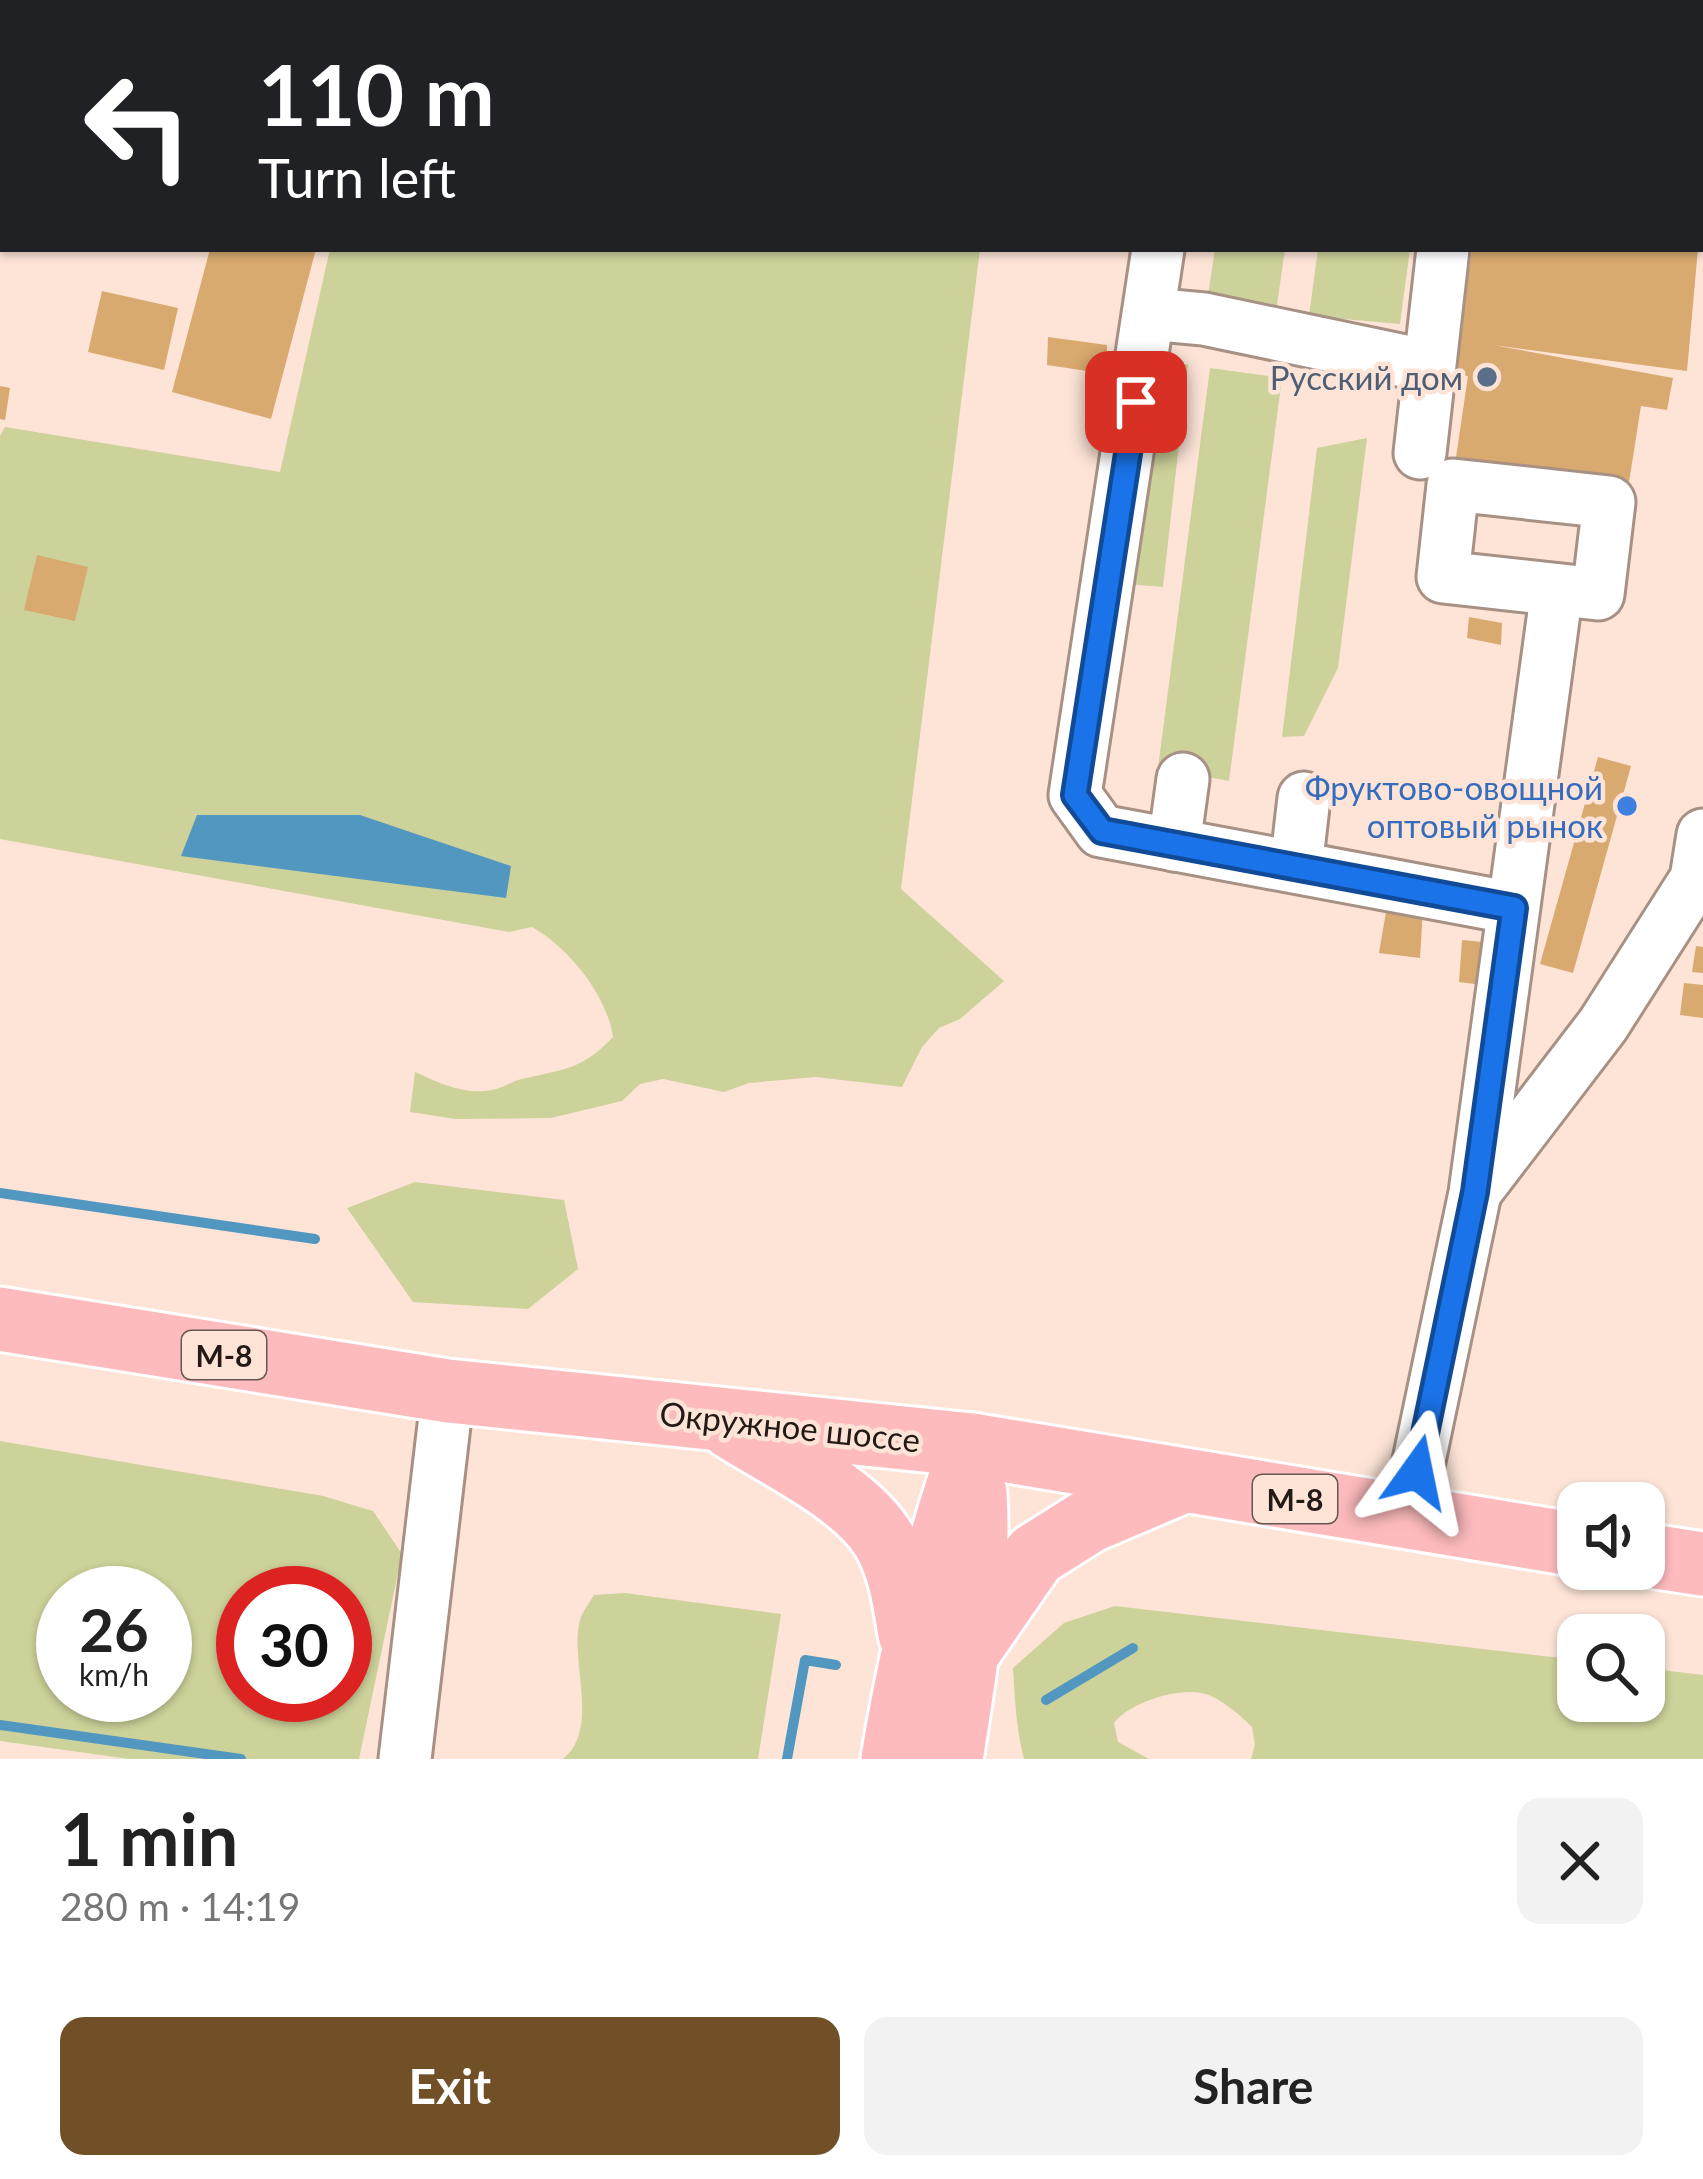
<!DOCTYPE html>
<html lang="en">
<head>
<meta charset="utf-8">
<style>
  body { margin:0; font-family:Lato,sans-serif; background:#f2f2f2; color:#222; height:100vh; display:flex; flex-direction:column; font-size:45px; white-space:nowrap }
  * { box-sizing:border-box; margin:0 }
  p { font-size:39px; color:#767676 }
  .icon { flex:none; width:66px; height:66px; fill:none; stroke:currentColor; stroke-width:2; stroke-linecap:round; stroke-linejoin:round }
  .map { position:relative; height:1759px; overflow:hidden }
  .drawer { display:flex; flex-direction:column; background:#fff; flex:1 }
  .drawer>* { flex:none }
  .top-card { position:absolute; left:0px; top:0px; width:1704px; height:252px; box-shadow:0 3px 9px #0004; background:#202124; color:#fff; overflow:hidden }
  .tools { position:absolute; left:1557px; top:1482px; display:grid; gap:24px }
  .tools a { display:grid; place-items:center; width:108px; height:108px; border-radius:24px; background:#fff; box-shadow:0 3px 9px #0004; font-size:60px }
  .speed { position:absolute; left:36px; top:1566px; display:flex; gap:24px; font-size:60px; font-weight:700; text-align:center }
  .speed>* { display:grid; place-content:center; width:156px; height:156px; border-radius:50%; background:#fff; box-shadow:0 3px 9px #0004; line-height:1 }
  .speed small { font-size:30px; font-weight:400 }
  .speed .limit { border:18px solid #d22; background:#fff; color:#111 }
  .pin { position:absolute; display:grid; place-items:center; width:102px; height:102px; color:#fff; margin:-51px; border-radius:24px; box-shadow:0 6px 18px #0006 }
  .me { position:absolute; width:132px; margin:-66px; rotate:12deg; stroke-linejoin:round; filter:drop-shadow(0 0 9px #0008) }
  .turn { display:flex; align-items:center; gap:42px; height:252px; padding:0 60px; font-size:54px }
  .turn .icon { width:156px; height:156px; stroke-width:2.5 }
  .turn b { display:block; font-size:84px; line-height:102px }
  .round { display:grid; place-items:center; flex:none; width:126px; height:126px; border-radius:24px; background:#f2f2f2 }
  .head { display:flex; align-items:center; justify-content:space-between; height:204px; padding:0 60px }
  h1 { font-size:72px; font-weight:700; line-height:90px }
  .button { display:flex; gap:24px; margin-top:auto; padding:24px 60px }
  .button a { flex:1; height:138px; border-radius:24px; background:#715027; color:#fff; font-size:48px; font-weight:700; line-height:138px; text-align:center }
  .button a+a { background:#f2f2f2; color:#222 }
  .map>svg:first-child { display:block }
  .green { fill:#cdd29a; fill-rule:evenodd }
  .water { fill:#5197c0 }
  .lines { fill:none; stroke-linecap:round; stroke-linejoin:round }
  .stream { stroke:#5197c0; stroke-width:10 }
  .building { fill:#d9aa6f }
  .minor-casing { stroke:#a79084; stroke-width:57 }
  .major-casing { stroke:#fff; stroke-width:69 }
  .minor { stroke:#fff; stroke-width:51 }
  .major { stroke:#febbbe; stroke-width:63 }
  .route-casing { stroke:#114b97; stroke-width:30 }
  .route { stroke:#1a73e8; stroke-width:21 }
  .service-dot { fill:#5c6f8a; stroke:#fde4d7; stroke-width:4.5 }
  .shop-dot { fill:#3f7fe0; stroke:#fde4d7; stroke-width:4.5 }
  .labels { text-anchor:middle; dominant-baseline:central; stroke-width:9; stroke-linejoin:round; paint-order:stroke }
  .shield { fill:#fde4d7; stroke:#645750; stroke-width:3 }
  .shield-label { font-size:30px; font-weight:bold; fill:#231a16 }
  .service-label { font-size:33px; fill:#4e5e75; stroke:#fde4d7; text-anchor:end }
  .shop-label { font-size:33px; fill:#366cbe; stroke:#fde4d7; text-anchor:end }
  .street-label { font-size:33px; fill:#231a16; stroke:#fde4d7 }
</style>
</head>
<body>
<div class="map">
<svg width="1703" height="1759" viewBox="0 0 1703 1759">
  <rect width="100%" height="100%" fill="#fde4d7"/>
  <!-- green -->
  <g class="green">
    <polygon points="386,0 1011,0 385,3"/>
    <path d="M 330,249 L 980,249 L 901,889 L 1004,981 L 960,1019 L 939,1028 L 922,1047 L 902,1087 L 816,1077 L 749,1083 L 724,1092 L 663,1079 L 640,1084 L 622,1101 L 551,1118 L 456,1119 L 410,1112 L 415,1072 C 439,1083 468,1097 496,1089 C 505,1087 512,1081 522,1079 C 564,1069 582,1070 613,1037 C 607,995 568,947 532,927 L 509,932 L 0,839 L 0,436 L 5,427 L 280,472 Z"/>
    <polygon points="1215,249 1285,249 1275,319 1206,308"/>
    <polygon points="1318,249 1410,249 1400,324 1309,316"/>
    <polygon points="1188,364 1163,587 1128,584 1159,369"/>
    <polygon points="1210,368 1282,378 1229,781 1158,768"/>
    <polygon points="1367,438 1338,668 1304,736 1282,737 1317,448"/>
    <polygon points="415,1182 564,1200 578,1269 528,1309 413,1302 347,1208"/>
    <path d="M 0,1441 L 323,1496 L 373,1511 L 402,1554 L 359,1759 L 129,1759 L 0,1741 ZM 63,1593 L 165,1593 L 165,1695 L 63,1695 ZM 243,1593 L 345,1593 L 345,1695 L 243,1695 Z"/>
    <path d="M 625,1593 L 781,1614 L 758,1759 L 563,1759 C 601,1728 569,1661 580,1620 C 582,1612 590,1602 594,1595 Z"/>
    <path d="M 1115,1606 L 1578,1660 L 1578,1701 L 1644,1701 L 1644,1668 L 1703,1675 L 1703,1759 L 1251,1759 L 1255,1745 L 1252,1727 C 1241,1716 1227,1704 1213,1697 C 1188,1683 1131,1701 1114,1723 L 1118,1742 L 1149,1759 L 1024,1759 C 1016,1729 1015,1700 1013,1668 L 1064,1623 Z"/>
  </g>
  <!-- water -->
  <polygon class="water" points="197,815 360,815 511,866 506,898 181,856"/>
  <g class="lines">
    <!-- stream -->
    <g class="stream">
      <polyline points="0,1193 315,1239"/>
      <polyline points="1046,1700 1133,1648"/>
      <polyline points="0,1725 241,1759"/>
      <polyline points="787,1759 805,1660 836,1665"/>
    </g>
  </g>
  <!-- building -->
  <g class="building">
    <polygon points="210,249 316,249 271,419 172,392"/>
    <polygon points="1472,249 1698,249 1687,371 1493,345 1673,378 1667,410 1641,406 1627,495 1455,464 1468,376 1454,374"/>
    <polygon points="102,291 178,308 164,370 88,352"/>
    <polygon points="1048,337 1107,345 1107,374 1047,365"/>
    <polygon points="0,386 10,388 5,420 0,419"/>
    <polygon points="37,555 88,567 75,621 24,610"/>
    <polygon points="1469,617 1502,623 1501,645 1467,638"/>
    <polygon points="1598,757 1631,766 1573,973 1540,964"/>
    <polygon points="1388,900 1423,909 1420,958 1379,953"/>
    <polygon points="1462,940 1494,943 1490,986 1459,982"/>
    <polygon points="1696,946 1703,947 1703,973 1692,972"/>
    <polygon points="1684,983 1703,985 1703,1018 1680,1015"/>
  </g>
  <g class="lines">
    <!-- minor casing -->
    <g class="minor-casing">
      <g id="minor">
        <polyline points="88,3 88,0"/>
        <polyline points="1193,3 1193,0"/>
        <polyline points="1477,3 1478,0"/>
        <polyline points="0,148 3,149"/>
        <polyline points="0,195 3,191"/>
        <polyline points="1158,249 1075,795 1101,831 1513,908"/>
        <polyline points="1149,314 1204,319 1428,366"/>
        <polyline points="1420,453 1443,249"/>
        <polygon points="1453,485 1609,502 1598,594 1443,577"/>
        <polyline points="1174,845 1183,779"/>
        <polyline points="1296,867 1304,798"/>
        <polyline points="1479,1187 1603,1025 1696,879 1703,835"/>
        <polyline points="1407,1518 1475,1193 1557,590"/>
        <polyline points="405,1759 448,1391"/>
      </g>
    </g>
    <!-- major casing -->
    <g class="major-casing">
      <g id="major">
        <polyline points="0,1319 448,1391 972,1445 1578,1545"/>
        <path d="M 731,1427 C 778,1457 860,1495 886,1544 C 901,1572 905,1603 910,1634"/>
        <polyline points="1644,1555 1703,1564"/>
        <polyline points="972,1646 1035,1555 1089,1521 1183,1481"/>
        <path d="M 893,1759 C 911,1651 935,1548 972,1445"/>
        <path d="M 951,1759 C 965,1670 980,1583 975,1493"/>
      </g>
    </g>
    <!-- minor -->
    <use href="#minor" class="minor"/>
    <!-- major -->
    <use href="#major" class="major"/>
  </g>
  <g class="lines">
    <!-- route casing -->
    <g class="route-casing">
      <polyline id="route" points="1136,402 1075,795 1102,831 1514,908 1475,1192 1417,1472"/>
    </g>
    <!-- route -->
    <use href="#route" class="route"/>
  </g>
  <!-- markers -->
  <circle class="service-dot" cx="1487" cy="377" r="12"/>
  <circle class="shop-dot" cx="1627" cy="806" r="12"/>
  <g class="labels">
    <!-- shield labels -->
    <g class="shield">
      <rect x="182" y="1331" width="84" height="48" rx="9"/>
      <rect x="1253" y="1475" width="84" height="48" rx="9"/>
    </g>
    <g class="shield-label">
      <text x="224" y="1355">М-8</text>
      <text x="1295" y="1499">М-8</text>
    </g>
    <!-- service labels -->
    <g class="service-label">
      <text x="1463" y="377">Русский дом</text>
    </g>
    <!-- shop labels -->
    <g class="shop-label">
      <text x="1603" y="787">Фруктово-овощной<tspan x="1603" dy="38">оптовый рынок</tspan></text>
    </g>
    <!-- street labels -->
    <g class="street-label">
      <text transform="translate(790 1426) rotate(6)">Окружное шоссе</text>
    </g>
  </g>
</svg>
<div class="tools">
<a><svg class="icon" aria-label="sound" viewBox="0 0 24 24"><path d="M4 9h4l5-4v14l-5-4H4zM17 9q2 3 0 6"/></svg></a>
<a><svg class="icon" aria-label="search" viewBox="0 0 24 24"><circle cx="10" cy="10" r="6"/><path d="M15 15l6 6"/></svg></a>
</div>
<div class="speed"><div>26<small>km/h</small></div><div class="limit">30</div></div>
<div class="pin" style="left:1136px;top:402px;background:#d93025"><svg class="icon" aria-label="arrive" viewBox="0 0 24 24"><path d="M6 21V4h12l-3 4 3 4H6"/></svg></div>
<svg class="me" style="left:1417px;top:1472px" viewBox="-20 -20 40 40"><path d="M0-17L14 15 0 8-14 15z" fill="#1a73e8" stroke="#fff" stroke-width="4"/></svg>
<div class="top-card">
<div class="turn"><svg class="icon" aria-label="left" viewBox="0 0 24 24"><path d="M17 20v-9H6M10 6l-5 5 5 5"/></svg><div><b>110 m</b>Turn left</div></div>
</div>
</div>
<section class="drawer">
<div class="head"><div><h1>1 min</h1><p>280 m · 14:19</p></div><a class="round"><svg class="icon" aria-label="close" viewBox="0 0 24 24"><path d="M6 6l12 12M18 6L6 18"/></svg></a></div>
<div class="button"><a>Exit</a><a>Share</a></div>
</section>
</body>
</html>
